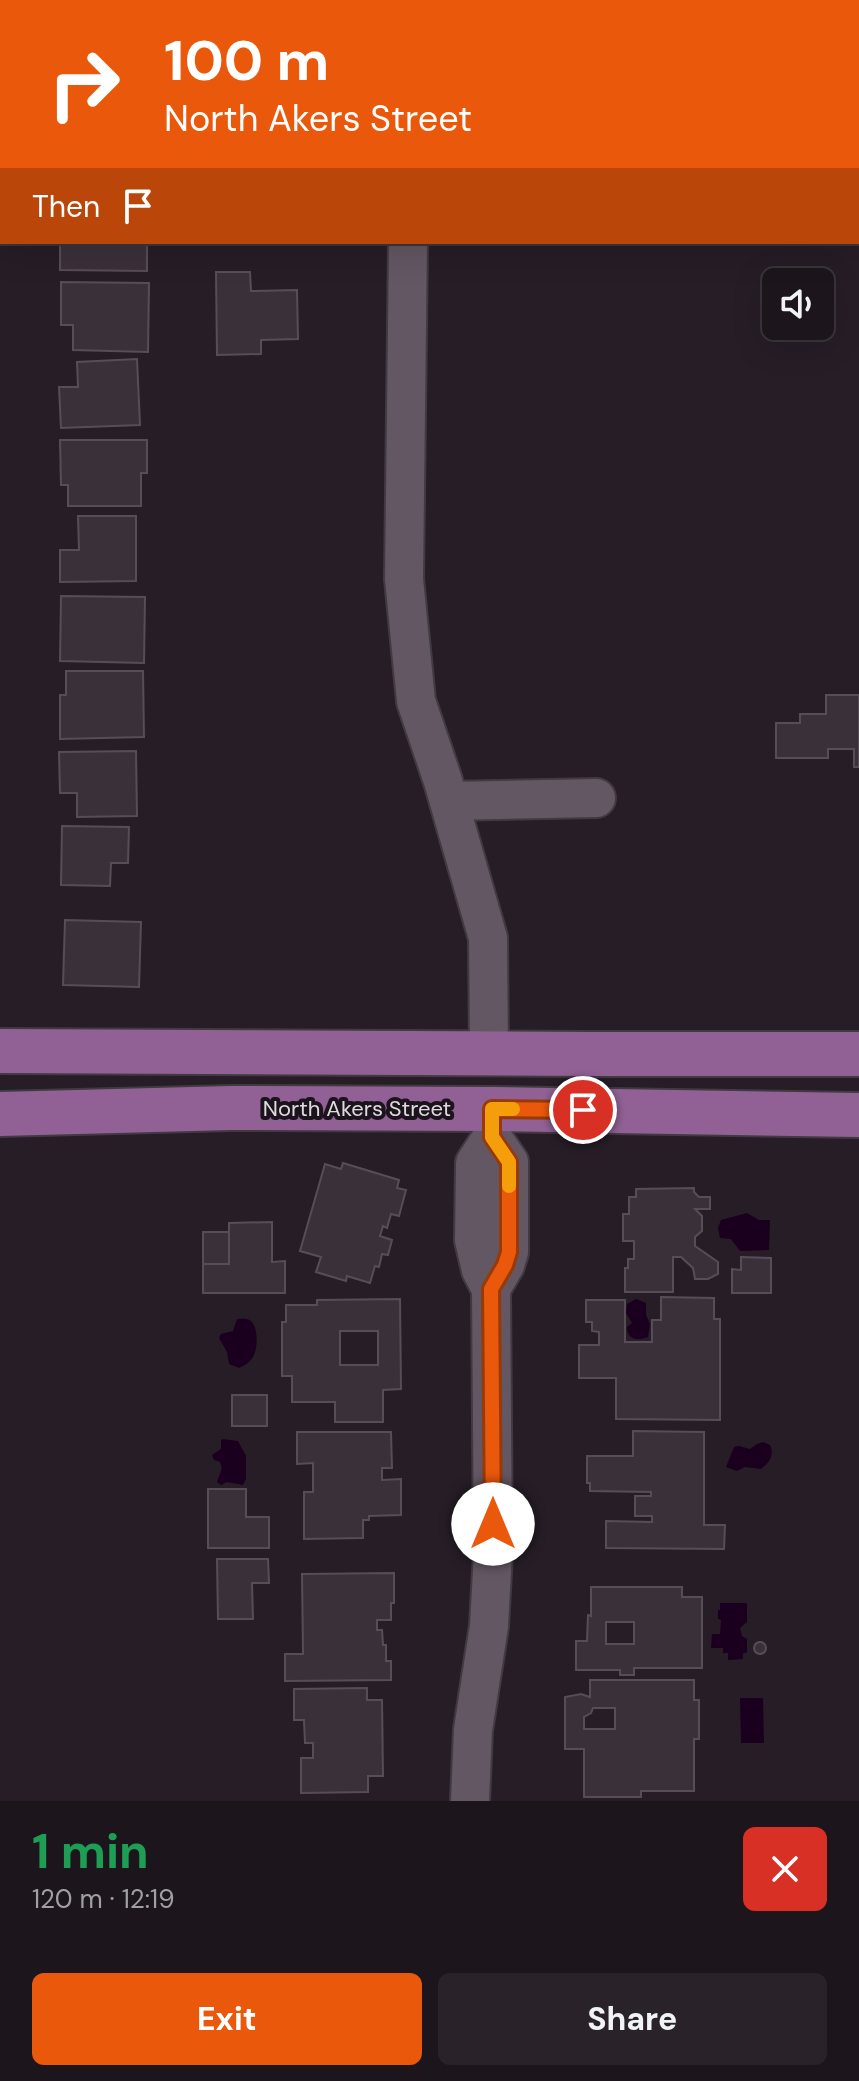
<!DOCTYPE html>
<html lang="en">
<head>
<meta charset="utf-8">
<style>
  body { margin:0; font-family:"DM Sans",sans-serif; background:#292329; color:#f1f3f6; height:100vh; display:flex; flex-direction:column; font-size:30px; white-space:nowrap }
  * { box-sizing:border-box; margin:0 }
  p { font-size:26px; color:#a09fa3 }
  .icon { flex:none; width:44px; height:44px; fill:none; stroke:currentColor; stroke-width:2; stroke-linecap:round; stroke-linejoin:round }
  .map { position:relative; height:1801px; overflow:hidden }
  .panel { display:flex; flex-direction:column; background:#1c161c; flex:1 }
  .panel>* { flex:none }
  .hud { position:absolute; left:0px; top:0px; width:860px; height:244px; box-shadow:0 8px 32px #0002,0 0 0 2px #3a353b; background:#ea580c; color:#fff; overflow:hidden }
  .tools { position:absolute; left:762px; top:268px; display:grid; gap:16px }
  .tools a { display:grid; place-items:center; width:72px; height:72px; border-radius:12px; background:#1c161c; box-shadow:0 8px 32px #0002,0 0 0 2px #3a353b; font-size:40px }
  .pin { position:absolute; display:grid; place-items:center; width:68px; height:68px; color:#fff; margin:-34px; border:4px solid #fff; border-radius:50%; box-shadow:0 2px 8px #0007 }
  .me { position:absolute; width:88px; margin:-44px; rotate:0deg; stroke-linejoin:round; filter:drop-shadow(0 0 6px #0008) }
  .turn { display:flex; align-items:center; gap:28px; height:168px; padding:0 32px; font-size:36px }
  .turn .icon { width:104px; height:104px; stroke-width:2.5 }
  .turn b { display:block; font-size:56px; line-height:68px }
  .then { display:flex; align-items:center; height:76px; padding:0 32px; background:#0003; gap:16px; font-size:30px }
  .round { display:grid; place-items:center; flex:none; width:84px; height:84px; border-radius:12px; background:#292329 }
  .overview { display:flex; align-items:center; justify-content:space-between; height:136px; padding:0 32px }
  h1 { font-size:48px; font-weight:700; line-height:60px; color:#1e9e55 }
  .button { display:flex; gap:16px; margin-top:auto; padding:16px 32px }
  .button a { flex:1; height:92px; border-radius:12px; background:#ea580c; color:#fff; font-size:32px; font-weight:700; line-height:92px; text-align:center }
  .button a+a { background:#292329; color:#f1f3f6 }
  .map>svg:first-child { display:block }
  .water { fill:#1a001e }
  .building { fill:#3a303a; stroke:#574d57; stroke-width:2; fill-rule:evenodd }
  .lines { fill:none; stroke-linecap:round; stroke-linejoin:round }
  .minor-casing { stroke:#413a41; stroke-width:42 }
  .major-casing { stroke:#413a41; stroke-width:48 }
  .minor { stroke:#625762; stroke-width:38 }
  .major { stroke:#916195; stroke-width:44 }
  .route-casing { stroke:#983908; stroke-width:20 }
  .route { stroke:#ea580c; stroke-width:14 }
  .slow { stroke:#f59e0b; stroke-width:14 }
  .labels { text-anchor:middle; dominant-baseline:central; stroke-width:8; stroke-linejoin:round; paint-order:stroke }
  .street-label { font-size:22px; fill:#e0dae0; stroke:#1c141d }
</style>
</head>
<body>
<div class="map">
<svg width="859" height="1801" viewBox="0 0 859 1801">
  <rect width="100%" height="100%" fill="#261d26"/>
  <!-- water -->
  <g class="water">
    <polygon points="747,1213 759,1220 770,1220 769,1250 740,1251 731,1239 720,1238 718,1228 721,1220"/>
    <path d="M 636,1299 L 646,1303 L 646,1315 L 650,1324 L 648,1337 C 638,1341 627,1340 627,1327 L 632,1323 L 626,1313 L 627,1304 Z"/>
    <path d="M 237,1319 C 242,1319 247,1318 251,1321 C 258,1327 258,1347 254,1355 C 251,1361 246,1365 239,1368 L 229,1364 L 227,1352 L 219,1338 L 221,1334 L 233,1331 Z"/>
    <path d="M 223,1439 L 238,1441 L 246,1456 L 246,1479 L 243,1485 L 227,1482 L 221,1485 L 217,1482 C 219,1474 224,1470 220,1462 L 214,1460 L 212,1455 L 221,1449 L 221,1440 Z"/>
    <path d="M 763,1442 L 770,1445 C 775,1455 769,1463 761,1469 L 745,1467 L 737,1471 L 726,1467 L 734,1447 L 739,1446 L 750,1449 L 757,1444 Z"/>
    <polygon points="720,1603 747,1603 747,1622 740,1628 742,1636 747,1639 747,1653 743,1653 743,1659 728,1660 728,1653 723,1653 723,1648 711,1648 712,1634 720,1634 721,1620 718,1619 718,1610 720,1610"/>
    <polygon points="740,1698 763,1698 764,1743 741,1743"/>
  </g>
  <!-- building -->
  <g class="building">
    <rect x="62" y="0" width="86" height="2"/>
    <polygon points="60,242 147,242 147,271 60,270"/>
    <polygon points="216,272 250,272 251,291 297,290 298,339 261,340 261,354 217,355"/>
    <polygon points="61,282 149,283 148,352 73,350 73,325 61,325"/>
    <polygon points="137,359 140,425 61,428 59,387 78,387 77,362"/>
    <polygon points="60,440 147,440 147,473 141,473 141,506 68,506 68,485 61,485"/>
    <polygon points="78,516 136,516 136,581 60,582 60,550 79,550"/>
    <polygon points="61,596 145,597 144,663 60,661"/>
    <polygon points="66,671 143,671 144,737 60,739 60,695 66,695"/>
    <polygon points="826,695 859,695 859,767 854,767 854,749 828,749 828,758 776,758 776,723 800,723 800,714 826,714"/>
    <polygon points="136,751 137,816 77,817 77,793 60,793 59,752"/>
    <polygon points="62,826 129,827 128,863 111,863 110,886 61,885"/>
    <polygon points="65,920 141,922 139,987 63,985"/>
    <polygon points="343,1163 399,1180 397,1188 406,1190 399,1216 391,1214 387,1228 383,1226 380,1236 392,1240 388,1255 382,1254 379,1267 375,1266 370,1283 347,1276 346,1281 316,1272 321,1257 300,1251 325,1164 341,1169"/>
    <polygon points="694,1188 694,1192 699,1197 710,1197 710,1209 695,1209 702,1216 702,1231 695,1237 695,1246 718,1262 718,1274 708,1279 695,1279 693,1268 681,1257 673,1257 673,1292 625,1292 625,1268 628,1268 628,1259 634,1259 634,1241 623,1241 623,1214 629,1214 629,1197 636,1197 636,1189"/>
    <polygon points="272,1222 272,1262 285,1261 285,1293 203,1293 203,1264 229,1264 229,1223"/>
    <rect x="203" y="1232" width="26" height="32"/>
    <polygon points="741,1257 771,1258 771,1293 732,1293 732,1269 741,1270"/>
    <polygon points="661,1297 714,1298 714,1319 720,1319 720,1420 616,1419 616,1378 579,1378 579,1345 599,1345 599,1332 592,1331 592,1322 586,1322 586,1300 625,1300 625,1342 652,1342 652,1320 661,1320"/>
    <path d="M 400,1299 L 401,1389 L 383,1390 L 383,1422 L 335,1422 L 335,1402 L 292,1402 L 292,1376 L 282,1376 L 282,1322 L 286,1322 L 286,1305 L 317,1305 L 317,1300 ZM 340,1331 L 378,1331 L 378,1365 L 340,1365 Z"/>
    <rect x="232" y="1395" width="35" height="31"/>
    <polygon points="633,1431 704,1432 704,1525 725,1525 724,1549 606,1548 606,1521 652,1522 652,1516 635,1516 635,1496 651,1496 651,1492 590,1491 590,1483 587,1483 587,1456 633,1456"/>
    <polygon points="297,1432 391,1432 392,1468 382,1468 382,1480 401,1479 401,1515 369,1516 369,1520 363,1520 363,1538 304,1539 304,1492 313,1492 313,1463 297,1464"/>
    <polygon points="208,1489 246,1489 246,1517 269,1517 269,1548 208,1548"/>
    <polygon points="217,1559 268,1559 269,1583 252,1583 253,1619 218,1619"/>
    <polygon points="394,1573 394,1603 391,1603 391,1620 377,1620 377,1630 382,1630 383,1645 386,1645 386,1661 391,1661 391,1680 285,1681 285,1654 303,1654 302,1574"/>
    <path d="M 591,1587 L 682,1587 L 682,1597 L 702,1597 L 702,1668 L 634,1668 L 634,1675 L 620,1675 L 620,1670 L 576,1670 L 576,1641 L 587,1641 L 588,1615 L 591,1616 ZM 606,1622 L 634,1622 L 634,1644 L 606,1644 Z"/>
    <circle cx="760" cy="1648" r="6"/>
    <path d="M 590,1680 L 694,1680 L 694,1700 L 699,1700 L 699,1739 L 694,1739 L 694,1791 L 641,1791 L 641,1797 L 584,1797 L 584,1749 L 565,1749 L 565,1697 L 581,1694 L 590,1697 ZM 593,1708 L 615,1708 L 615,1729 L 584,1729 L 584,1717 L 591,1713 Z"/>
    <polygon points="367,1688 367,1700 382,1700 383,1776 368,1776 368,1792 301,1793 301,1758 313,1758 313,1743 305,1743 304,1720 294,1720 294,1689"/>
  </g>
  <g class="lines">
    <!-- minor casing -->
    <g class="minor-casing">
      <g id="minor">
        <polyline points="411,2 411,0"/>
        <polyline points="808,2 808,0"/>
        <polyline points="408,242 404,579 416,701 443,781 488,938 489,1054"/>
        <polyline points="449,801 596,798"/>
        <polyline points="491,1289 505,1265 509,1252 509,1162 492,1137"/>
        <polyline points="470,1801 473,1730 489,1626 493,1553 491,1289 481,1270 474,1240 475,1163 492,1137 492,1109"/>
      </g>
    </g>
    <!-- major casing -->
    <g class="major-casing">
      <g id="major">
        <polyline points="0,1051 590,1054 859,1054"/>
        <polyline points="0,1114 231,1108 492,1109 859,1115"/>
      </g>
    </g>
    <!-- minor -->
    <use href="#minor" class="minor"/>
    <!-- major -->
    <use href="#major" class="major"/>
  </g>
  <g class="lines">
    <!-- route casing -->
    <g class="route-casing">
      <polyline id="route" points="493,1524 491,1289 505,1265 509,1252 509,1162 492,1137 492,1109 583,1110"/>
    </g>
    <!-- route -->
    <use href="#route" class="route"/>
    <!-- slow -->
    <polyline class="slow" points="509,1186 509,1162 492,1137 492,1109 513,1109"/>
  </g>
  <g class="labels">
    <!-- street labels -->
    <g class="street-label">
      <text x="357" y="1108">North Akers Street</text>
    </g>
  </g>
</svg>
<div class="tools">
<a><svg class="icon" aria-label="sound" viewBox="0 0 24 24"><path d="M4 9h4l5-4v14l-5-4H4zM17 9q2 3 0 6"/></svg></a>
</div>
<div class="pin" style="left:583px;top:1110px;background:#d93025"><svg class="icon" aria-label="arrive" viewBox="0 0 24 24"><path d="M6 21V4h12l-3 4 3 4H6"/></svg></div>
<svg class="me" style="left:493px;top:1524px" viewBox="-20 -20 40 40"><circle r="19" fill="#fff"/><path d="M0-13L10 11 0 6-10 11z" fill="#ea580c"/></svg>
<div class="hud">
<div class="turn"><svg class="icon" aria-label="right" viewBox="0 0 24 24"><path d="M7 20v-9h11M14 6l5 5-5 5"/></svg><div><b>100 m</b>North Akers Street</div></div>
<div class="then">Then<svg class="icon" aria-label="arrive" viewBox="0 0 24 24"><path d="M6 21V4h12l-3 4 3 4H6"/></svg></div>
</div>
</div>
<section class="panel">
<div class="overview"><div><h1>1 min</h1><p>120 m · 12:19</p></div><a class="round" style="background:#d93025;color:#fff"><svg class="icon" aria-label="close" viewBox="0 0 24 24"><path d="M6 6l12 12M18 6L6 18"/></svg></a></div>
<div class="button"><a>Exit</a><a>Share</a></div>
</section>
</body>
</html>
